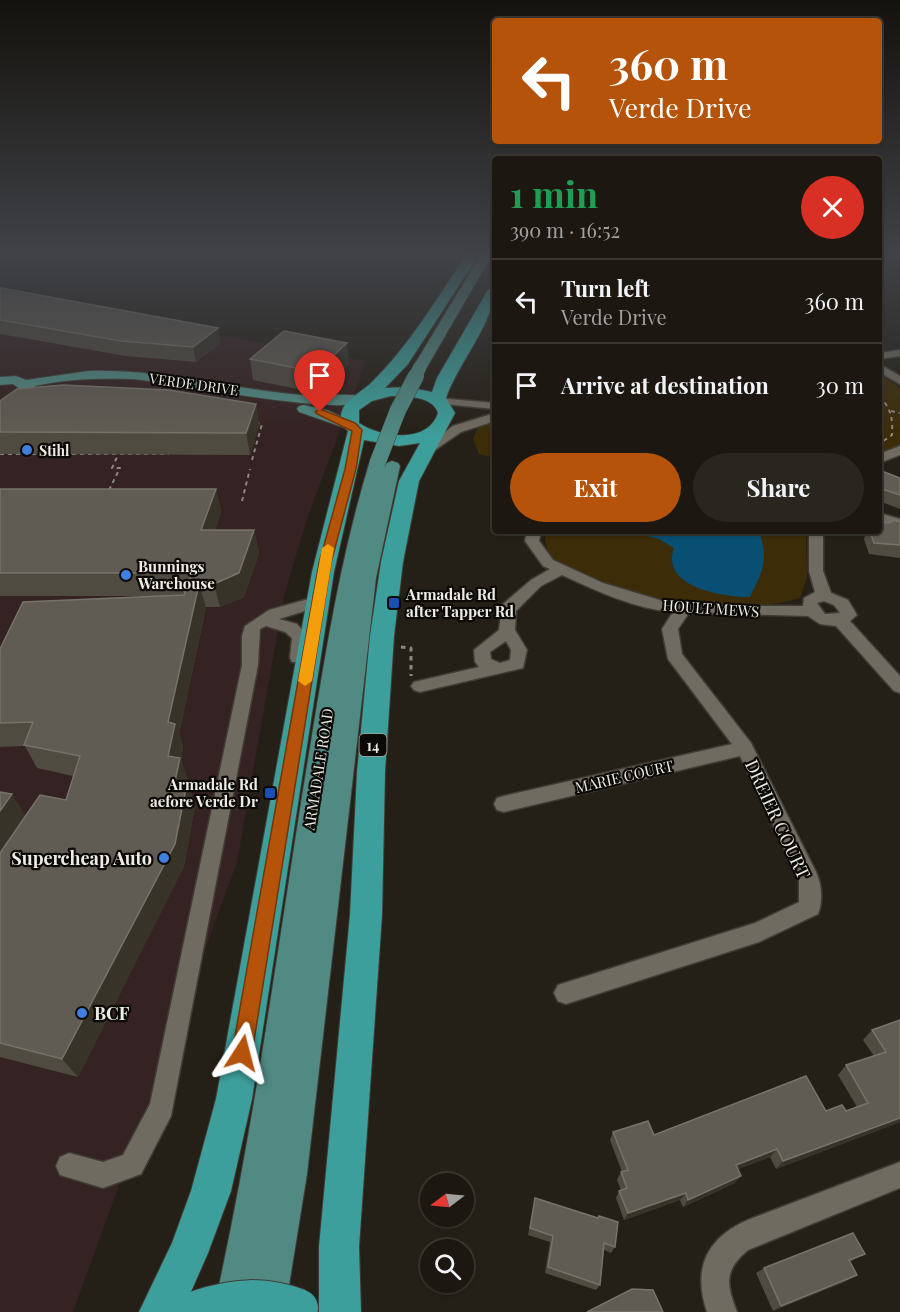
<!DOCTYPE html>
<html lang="en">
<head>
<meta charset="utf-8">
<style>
  body { margin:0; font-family:"Playfair Display",serif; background:#29251f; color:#f1f3f6; height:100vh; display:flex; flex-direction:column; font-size:22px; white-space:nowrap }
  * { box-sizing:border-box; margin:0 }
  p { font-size:20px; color:#a0a09f }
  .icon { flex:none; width:33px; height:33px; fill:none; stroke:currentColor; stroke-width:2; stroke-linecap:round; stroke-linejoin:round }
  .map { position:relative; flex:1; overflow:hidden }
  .details { position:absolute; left:492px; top:156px; width:390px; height:378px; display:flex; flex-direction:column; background:#1c1811; border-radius:6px; box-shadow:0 2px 4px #0004,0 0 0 2px #3a3731 }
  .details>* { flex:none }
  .top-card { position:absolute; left:492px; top:18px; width:390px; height:126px; border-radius:6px; box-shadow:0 2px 4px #0004,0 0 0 2px #3a3731; background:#b45309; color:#fff; overflow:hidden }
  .needle { width:39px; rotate:254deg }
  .fabs { position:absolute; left:420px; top:1173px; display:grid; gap:12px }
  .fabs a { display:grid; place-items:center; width:54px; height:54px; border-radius:50%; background:#1c1811; box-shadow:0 2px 4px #0004,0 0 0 2px #3a3731; font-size:30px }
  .pin { position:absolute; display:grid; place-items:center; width:51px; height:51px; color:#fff; margin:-62px -26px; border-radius:50% 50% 50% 0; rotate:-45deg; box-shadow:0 0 6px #0007 }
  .pin .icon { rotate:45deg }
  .me { position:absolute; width:66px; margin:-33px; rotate:9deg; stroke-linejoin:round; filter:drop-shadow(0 0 4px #0008) }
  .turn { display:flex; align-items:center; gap:21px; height:126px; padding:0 18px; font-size:27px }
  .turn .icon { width:78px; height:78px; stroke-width:2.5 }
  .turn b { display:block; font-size:42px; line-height:51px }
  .round { display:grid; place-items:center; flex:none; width:63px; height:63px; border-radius:32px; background:#29251f }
  .overview { display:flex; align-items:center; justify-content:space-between; height:102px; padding:0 18px }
  h1 { font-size:36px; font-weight:700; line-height:45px; color:#1e9e55 }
  .button { display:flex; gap:12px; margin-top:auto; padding:12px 18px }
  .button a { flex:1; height:69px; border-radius:36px; background:#b45309; color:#fff; font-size:24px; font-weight:700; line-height:69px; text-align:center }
  .button a+a { background:#29251f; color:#f1f3f6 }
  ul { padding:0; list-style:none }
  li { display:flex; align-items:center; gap:18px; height:84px; padding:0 18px; border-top:2px solid #3a3731 }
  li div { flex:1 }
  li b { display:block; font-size:22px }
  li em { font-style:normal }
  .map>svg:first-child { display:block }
  .commercial { fill:#352222 }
  .green { fill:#3c2c08 }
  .water { fill:#084f73 }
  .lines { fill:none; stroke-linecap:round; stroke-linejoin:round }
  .minor-casing { stroke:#403c35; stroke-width:3 }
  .major-casing { stroke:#403c35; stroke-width:2 }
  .highway-casing { stroke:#403c35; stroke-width:2 }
  .path-far1 { stroke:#8b877f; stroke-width:2; stroke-dasharray:4 4; stroke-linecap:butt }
  .path { stroke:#8b877f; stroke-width:3; stroke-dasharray:4.5 4.5; stroke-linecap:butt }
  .minor { fill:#706b60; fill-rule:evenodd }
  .major { fill:#518a83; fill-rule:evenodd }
  .highway { fill:#3d9f9b; fill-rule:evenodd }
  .major-bridge-far1-casing { stroke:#403c35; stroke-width:14; stroke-linecap:butt }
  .major-bridge-casing { stroke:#403c35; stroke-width:17; stroke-linecap:butt }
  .highway-bridge-casing { stroke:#403c35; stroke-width:40; stroke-linecap:butt }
  .major-bridge-far1 { stroke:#518a83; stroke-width:13 }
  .major-bridge { stroke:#518a83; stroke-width:16 }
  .highway-bridge { stroke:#3d9f9b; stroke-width:38 }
  .wall { fill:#504b41 }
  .shaded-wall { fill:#383329 }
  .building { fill:#615c53; stroke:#77736a; stroke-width:1.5 }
  .route { fill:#b45309; stroke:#753606; stroke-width:1.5 }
  .slow { fill:#f59e0b }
  .shop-dot { fill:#3f7fe0; stroke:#0c0a07; stroke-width:2 }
  .transit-dot { fill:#1a4fb4; stroke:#0c0a07; stroke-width:2 }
  .labels { text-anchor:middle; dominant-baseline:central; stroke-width:4.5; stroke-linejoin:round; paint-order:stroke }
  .far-street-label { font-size:14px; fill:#efece5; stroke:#0c0a07 }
  .far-poi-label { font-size:14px; font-weight:bold; fill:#efece5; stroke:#0c0a07; text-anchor:start }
  .shield { fill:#0c0a07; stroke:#aba8a2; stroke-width:1.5 }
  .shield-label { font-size:14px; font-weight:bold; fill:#efece5 }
  .poi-label { font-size:15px; font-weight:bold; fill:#efece5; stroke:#0c0a07; text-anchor:start }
  .street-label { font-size:15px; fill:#efece5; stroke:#0c0a07 }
  .near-street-label { font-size:18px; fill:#efece5; stroke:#0c0a07 }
  .near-poi-label { font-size:18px; font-weight:bold; fill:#efece5; stroke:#0c0a07; text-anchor:end }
</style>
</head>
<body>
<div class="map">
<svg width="900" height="1312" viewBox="0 0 900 1312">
  <rect width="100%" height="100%" fill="#252017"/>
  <!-- commercial -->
  <polygon class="commercial" points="0,297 366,361 308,516 284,596 237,862 73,1312 0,1312"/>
  <!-- green -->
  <g class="green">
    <polygon points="879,374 900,388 900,447 879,455"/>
    <polygon points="495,423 495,458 479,454 473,439 479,425"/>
    <path d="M 546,531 L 806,531 L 807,577 L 800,598 C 764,608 723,611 685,606 C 658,601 568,578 552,557 C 546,550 544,539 546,531 Z"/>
  </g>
  <!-- water -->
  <path class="water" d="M 629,531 L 759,531 C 769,561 763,570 750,597 C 723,597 660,587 674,548 L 659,539 Z"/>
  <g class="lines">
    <!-- minor casing -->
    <g class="minor-casing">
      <g id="minor">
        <polygon points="900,350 900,356 879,359 879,353"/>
        <polygon points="879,364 900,376 900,384 879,372"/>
        <polygon points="438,398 495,403 495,409 434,403 432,401"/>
        <polygon points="495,413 495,421 461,432 432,452 428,453 422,449 453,426"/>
        <polygon points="900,446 900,455 879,463 879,454"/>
        <polygon points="879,513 900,519 900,528 879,522"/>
        <path d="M 527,531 L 541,531 L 539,541 L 553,560 L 603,583 L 663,601 L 728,606 L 803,606 L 804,598 L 815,592 L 809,571 L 809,531 L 823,531 L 823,571 L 831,593 L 848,600 L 857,615 L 850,621 L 900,676 L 900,693 L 894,691 L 836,626 L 820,624 L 808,616 L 689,613 L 678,629 L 682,654 L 751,743 L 816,872 C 822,884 823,902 818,914 L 759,942 L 566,1004 L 558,1001 L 554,993 L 558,985 L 755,923 L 799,902 L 799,879 L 740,756 L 504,812 L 497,810 L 494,804 L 497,798 L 504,796 L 732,744 L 668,659 L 662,629 L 673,612 C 636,609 596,591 562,575 L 541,586 L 516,611 L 515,630 L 527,650 L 523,668 L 420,692 L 414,690 L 411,686 L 414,682 L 479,667 L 475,662 L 474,650 L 499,630 L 502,605 L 531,580 L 550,569 L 543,566 L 525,541 ZM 824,601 L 834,605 L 840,613 L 825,614 L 817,603 ZM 506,641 L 511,650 L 510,660 L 500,663 L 491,659 L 490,652 Z"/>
        <polygon points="319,596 327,601 324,605 279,619 297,624 308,637 304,662 292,662 290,658 292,638 285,632 266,626 260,629 258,665 171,1116 141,1174 103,1188 60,1175 56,1166 60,1157 69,1153 103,1162 123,1155 150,1104 242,665 242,636 245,626 269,610"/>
        <path d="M 900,1162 L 900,1188 L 748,1250 C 724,1270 726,1284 737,1312 L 707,1312 C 692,1268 707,1237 750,1219 Z"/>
      </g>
    </g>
    <!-- major casing -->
    <g class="major-casing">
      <g id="major">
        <polygon points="482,253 493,253 427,367 420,371 415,370 413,367"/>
        <path d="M 88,371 C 164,369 229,389 303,395 C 316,396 364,392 370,399 C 352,420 168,381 131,379 C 98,378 66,379 35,386 L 27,402 L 0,411 L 0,403 L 17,396 L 20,389 L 13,384 L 0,385 L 0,377 L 16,376 L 26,380 Z"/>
        <polygon points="304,405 327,410 359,425 351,430 299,412 297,409 299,406"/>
        <path d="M 377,459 L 385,464 L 392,461 L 398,463 L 400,466 L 376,578 L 307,1174 L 285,1310 L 216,1312 L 214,1308 C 253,1135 276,959 304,784 C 322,677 337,569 369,464 Z"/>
      </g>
    </g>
    <!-- highway casing -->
    <g class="highway-casing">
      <path id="highway" d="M 468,253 L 480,253 L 408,364 L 385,388 L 407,387 L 432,392 L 437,378 L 488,290 L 495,286 C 495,322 458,363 446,398 L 455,413 L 419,481 L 403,562 L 394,636 L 385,772 L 382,915 L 359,1247 L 361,1312 L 319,1312 L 319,1247 L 350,915 L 357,772 L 370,636 L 381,562 L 399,481 L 420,443 L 399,446 L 364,440 L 334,572 L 252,1099 L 231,1191 L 208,1253 L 182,1312 L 139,1312 L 172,1243 L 191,1191 L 216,1099 L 312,572 L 348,431 C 342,426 339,418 342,411 C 345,400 363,391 371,383 C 410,345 437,298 468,253 ZM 391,396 C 406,396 433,396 438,413 C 428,444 381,438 359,423 L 359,410 L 372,401 Z"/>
    </g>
    <!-- path-far1 -->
    <g class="path-far1">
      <path d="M 879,397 C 891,407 893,419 892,435 L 879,444"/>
      <polyline points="891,411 900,413"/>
      <polyline points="0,454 169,454"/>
      <polyline points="252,460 262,424 256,423"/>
      <polyline points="109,490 120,468 112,468 118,455"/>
      <polyline points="242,501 250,469"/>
    </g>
    <!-- path -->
    <polyline class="path" points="401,647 411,648 411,676"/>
    <!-- minor -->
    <use href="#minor" class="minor"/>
    <!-- major -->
    <use href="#major" class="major"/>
    <!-- highway -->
    <use href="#highway" class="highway"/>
    <!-- major-bridge-far1 casing -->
    <g class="major-bridge-far1-casing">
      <polyline id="major-bridge-far1" points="415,377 420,367"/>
    </g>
    <!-- major-bridge casing -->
    <g class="major-bridge-casing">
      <polyline id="major-bridge" points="377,464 398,410 416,376"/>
    </g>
    <!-- highway-bridge casing -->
    <g class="highway-bridge-casing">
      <path id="highway-bridge" d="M 199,1309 C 234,1297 264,1295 299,1308"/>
    </g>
    <!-- major-bridge-far1 -->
    <use href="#major-bridge-far1" class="major-bridge-far1"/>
    <!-- major-bridge -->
    <use href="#major-bridge" class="major-bridge"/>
    <!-- highway-bridge -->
    <use href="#highway-bridge" class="highway-bridge"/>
  </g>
  <!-- wall -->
  <g class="wall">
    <polygon points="0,288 218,328 220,343 196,362 126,356 0,334"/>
    <polygon points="250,359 349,364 318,393 253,380"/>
    <polygon points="0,401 256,404 259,425 250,455 0,454"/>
    <polygon points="879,470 900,478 900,509 879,501"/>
    <polygon points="0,489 216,489 221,512 215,530 254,530 259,553 244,597 220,607 206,607 179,734 183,747 181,760 188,781 188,785 195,806 184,866 78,1077 0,1057 0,792 25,816 66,800 73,776 37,768 25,746 0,747 0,649 166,596 0,596"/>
    <polygon points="900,522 900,558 869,554 864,539 867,531 879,531 889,523"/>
    <polygon points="900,1020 900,1122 776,1169 770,1157 738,1169 735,1183 683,1207 680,1200 624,1220 616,1198 619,1191 621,1190 617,1180 621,1172 622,1172 610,1140 613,1132 654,1135 826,1111 846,1111 857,1107 838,1075 846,1065 874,1056 863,1040 872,1030"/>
    <polygon points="535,1198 597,1218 599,1216 615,1247 611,1253 604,1250 600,1285 596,1290 545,1273 550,1242 528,1235"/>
    <polygon points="865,1254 850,1262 847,1281 773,1311 756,1273 764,1268"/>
  </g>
  <!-- shaded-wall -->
  <g class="shaded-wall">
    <polygon points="218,328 220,343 196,362 193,347"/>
    <polygon points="347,343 349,364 318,393 316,372"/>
    <polygon points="256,404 259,425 250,455 246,433"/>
    <polygon points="216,489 221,512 207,553 201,530"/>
    <polygon points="254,530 259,553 244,597 220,607 214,584"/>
    <polygon points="199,584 206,607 179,734 183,747 181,760 188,781 188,785 195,806 184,866 78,1077 62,1059 168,756 168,722"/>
    <polygon points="12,794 26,817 0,855 0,811"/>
    <polygon points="900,1118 900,1122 776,1169 783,1161"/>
    <polygon points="777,1149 770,1157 730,1172 736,1165"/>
    <polygon points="741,1176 735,1183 683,1207 688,1200"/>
    <polygon points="686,1193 680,1200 624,1220 628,1213"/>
    <polygon points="865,1254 855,1259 839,1266 849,1260"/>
    <polygon points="857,1275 847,1281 773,1311 781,1306"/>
  </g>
  <!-- building -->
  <g class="building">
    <polygon points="0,288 1,288 218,328 193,347 121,341 0,320"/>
    <polygon points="284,331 347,343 316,372 250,359"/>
    <polygon points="63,385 169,390 256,404 246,433 0,432 0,401 17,389"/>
    <polygon points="879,470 900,478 900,495 879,488"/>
    <polygon points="0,489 216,489 201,530 254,530 239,573 214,584 199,584 168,722 175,724 168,756 180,758 175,781 187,783 175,844 62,1059 0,1043 0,853 40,795 66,800 80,756 24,745 33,722 0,723 0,649 23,602 184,595 192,573 0,573"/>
    <polygon points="894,520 900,522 900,545 874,543 870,531 879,531 879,522 889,523"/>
    <polygon points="0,792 12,794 0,811"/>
    <polygon points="900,1020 900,1118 783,1161 777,1149 736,1165 741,1176 688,1200 686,1193 628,1213 619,1191 627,1188 621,1172 628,1170 613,1132 648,1121 654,1135 806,1076 826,1111 842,1105 846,1111 868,1103 846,1065 886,1052 872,1030"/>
    <polygon points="535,1198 598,1218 599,1216 618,1222 615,1247 604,1243 600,1285 548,1267 553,1236 530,1228"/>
    <polygon points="853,1233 865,1254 849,1260 857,1275 781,1306 764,1268"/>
    <polygon points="632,1289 653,1290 663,1312 587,1312"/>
  </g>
  <!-- sky -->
  <linearGradient id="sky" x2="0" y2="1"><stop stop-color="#14120d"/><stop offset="0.58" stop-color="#404247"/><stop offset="1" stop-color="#404247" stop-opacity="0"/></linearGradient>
  <rect width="900" height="437" fill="url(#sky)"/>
  <!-- route -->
  <polygon class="route" points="320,409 355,423 362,430 356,469 331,563 252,1053 249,1061 242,1063 235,1061 232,1053 319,563 345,469 352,431 317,414 315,412"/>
  <!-- slow -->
  <polygon class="slow" points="328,544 334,548 312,681 305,686 298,681 322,548"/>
  <!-- markers -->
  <g class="shop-dot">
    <circle cx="27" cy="450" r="6"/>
    <circle cx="126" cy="575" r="6"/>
    <circle cx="164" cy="858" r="6"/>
    <circle cx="82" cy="1013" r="6"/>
  </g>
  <g class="transit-dot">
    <rect x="388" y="597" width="12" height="12" rx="3"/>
    <rect x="264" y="787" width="12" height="12" rx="3"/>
  </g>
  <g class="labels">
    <!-- far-street labels -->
    <g class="far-street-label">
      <text transform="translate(194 384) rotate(8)">VERDE DRIVE</text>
    </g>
    <!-- far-poi labels -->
    <g class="far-poi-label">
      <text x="39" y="450">Stihl</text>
    </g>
    <!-- shield labels -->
    <rect class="shield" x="359.5" y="734" width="27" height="22" rx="4.5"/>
    <g class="shield-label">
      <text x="373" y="745">14</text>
    </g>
    <!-- poi labels -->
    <g class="poi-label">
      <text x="138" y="566">Bunnings<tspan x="138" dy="17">Warehouse</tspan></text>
      <text x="406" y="594">Armadale Rd<tspan x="406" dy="17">after Tapper Rd</tspan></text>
      <text x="258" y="784" text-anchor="end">Armadale Rd<tspan x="258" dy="17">aefore Verde Dr</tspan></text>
    </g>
    <!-- street labels -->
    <g class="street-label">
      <text transform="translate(711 608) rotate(4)">HOULT MEWS</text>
      <text transform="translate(318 769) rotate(-81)">ARMADALE ROAD</text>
      <text transform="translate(624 776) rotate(-13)">MARIE COURT</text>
    </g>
    <!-- near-street labels -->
    <g class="near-street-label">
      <text transform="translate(778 819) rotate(65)">DREIER COURT</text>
    </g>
    <!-- near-poi labels -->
    <g class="near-poi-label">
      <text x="152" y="858">Supercheap Auto</text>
      <text x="94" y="1013" text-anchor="start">BCF</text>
    </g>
  </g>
</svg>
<div class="fabs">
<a><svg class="needle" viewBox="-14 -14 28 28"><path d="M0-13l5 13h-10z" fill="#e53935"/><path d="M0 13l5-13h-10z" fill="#a0a09f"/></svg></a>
<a><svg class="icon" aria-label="search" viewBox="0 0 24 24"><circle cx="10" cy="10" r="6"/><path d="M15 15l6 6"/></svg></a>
</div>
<div class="pin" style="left:320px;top:412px;background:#d93025"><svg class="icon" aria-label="arrive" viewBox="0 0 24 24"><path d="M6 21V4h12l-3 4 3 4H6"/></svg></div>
<svg class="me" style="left:242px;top:1053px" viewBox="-20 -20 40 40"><path d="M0-17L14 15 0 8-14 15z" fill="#b45309" stroke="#fff" stroke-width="4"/></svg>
<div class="top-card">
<div class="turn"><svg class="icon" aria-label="left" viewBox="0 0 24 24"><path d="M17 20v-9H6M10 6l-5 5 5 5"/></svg><div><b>360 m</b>Verde Drive</div></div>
</div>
<section class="details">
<div class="overview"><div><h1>1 min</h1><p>390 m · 16:52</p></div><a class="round" style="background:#d93025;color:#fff"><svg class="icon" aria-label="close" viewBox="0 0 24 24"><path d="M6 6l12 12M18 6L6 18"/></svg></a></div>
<ul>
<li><svg class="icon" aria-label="left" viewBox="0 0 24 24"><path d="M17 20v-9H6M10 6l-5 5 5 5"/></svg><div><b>Turn left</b><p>Verde Drive</p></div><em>360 m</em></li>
<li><svg class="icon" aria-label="arrive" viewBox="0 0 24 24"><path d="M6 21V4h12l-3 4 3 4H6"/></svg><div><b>Arrive at destination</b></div><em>30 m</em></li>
</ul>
<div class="button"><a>Exit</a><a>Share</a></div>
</section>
</div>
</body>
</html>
